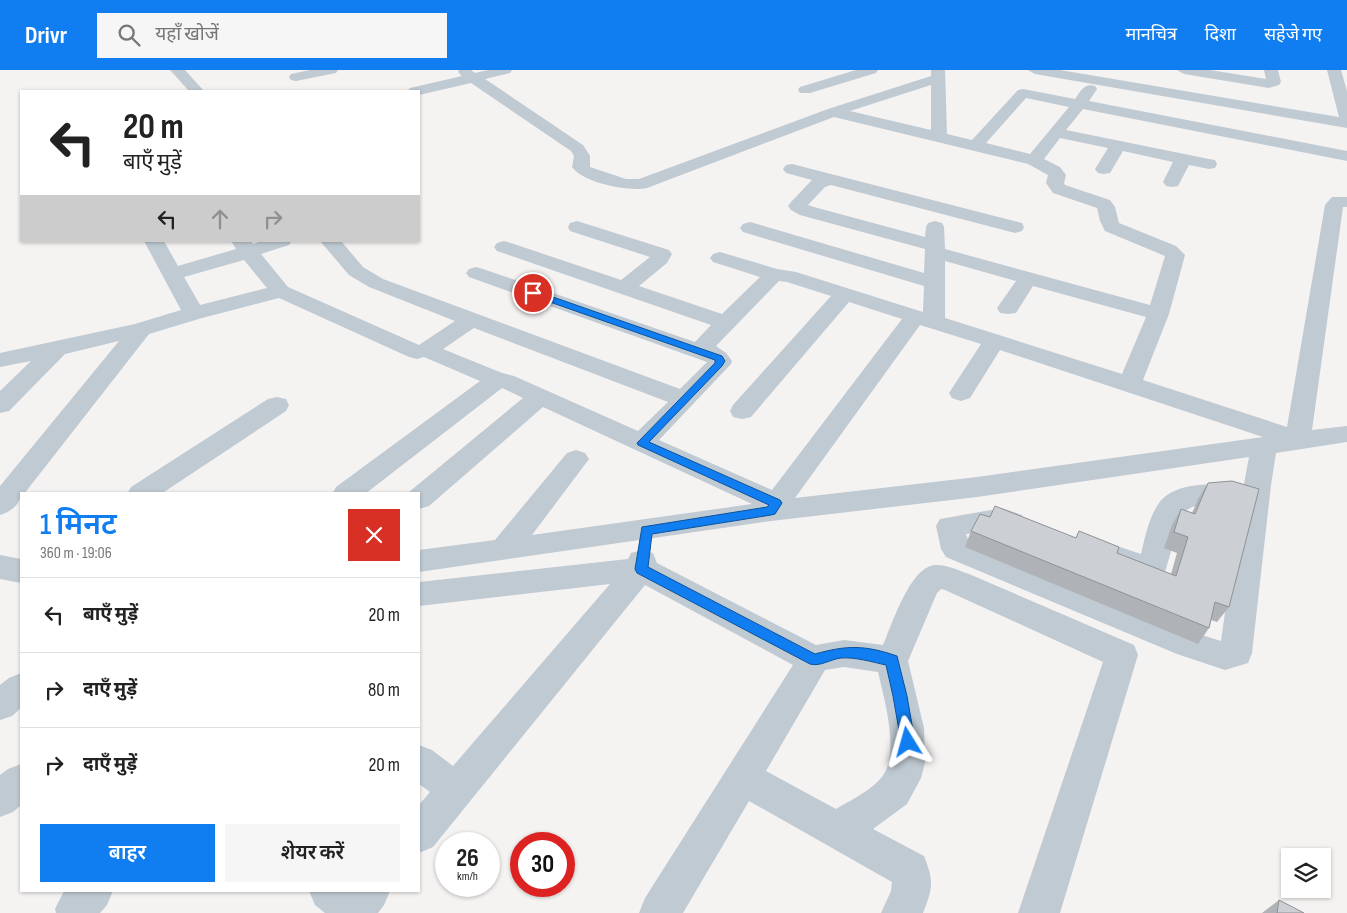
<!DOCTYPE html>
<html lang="hi">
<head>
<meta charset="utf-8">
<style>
  body { margin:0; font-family:"Sofia Sans Condensed","Noto Sans Devanagari",sans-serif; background:#f6f6f6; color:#222; height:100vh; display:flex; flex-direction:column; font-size:19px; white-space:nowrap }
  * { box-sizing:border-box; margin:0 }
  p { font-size:16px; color:#767676 }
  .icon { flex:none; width:28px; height:28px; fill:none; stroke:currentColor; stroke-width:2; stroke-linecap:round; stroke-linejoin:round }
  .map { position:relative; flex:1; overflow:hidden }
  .details { position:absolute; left:20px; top:422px; width:400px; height:400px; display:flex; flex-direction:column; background:#fff; border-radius:0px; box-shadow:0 1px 4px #0004 }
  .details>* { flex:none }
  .hud { position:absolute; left:20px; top:20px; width:400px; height:152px; border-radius:0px; box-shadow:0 1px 4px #0004; background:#fff; color:#222; overflow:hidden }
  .tools { position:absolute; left:1281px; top:778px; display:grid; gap:10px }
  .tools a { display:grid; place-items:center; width:50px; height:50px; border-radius:0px; background:#fff; box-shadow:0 1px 4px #0004; font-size:25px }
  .speed { position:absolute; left:435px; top:762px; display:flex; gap:10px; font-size:25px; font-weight:700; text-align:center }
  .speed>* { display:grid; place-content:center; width:65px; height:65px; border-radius:50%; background:#fff; box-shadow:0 1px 4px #0004; line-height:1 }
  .speed small { font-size:12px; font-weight:400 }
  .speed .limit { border:8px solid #d22; background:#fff; color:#111 }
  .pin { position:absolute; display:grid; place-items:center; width:42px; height:42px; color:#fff; margin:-21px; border:2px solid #fff; border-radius:50%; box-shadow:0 1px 5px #0007 }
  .me { position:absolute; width:55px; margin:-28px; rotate:352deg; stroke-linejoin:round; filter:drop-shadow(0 0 4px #0008) }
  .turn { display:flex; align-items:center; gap:18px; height:105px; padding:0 20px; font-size:22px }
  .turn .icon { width:65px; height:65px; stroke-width:2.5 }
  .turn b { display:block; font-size:35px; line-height:42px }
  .lanes { display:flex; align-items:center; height:48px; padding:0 20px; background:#0003; justify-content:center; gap:25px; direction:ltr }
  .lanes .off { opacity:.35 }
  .round { display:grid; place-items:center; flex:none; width:52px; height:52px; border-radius:0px; background:#f6f6f6 }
  .head { display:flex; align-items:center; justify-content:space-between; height:85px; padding:0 20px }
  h1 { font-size:30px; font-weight:600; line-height:38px; color:#107ef1 }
  .button { display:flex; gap:10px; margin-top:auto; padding:10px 20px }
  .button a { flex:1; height:58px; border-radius:0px; background:#107ef1; color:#fff; font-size:20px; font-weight:600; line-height:58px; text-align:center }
  .button a+a { background:#f6f6f6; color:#222 }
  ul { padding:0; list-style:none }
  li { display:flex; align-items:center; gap:15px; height:75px; padding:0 20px; border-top:1px solid #e0e0e0 }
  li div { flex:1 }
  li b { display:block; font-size:19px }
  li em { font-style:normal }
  header { display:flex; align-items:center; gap:30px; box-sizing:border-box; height:70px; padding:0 25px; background:#107ef1; color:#fff }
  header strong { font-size:24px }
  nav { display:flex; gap:28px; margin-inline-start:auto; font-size:18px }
  .search { width:350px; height:45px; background:#f6f6f6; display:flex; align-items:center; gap:12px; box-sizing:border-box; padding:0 18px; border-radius:0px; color:#767676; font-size:19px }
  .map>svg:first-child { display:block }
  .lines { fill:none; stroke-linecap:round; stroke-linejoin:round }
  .minor { fill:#c0cad2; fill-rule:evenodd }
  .wall { fill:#afb3b7 }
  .building { fill:#ccd0d5; stroke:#8f9295 }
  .route { fill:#107ef1; stroke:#0a529d }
</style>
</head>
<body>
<header>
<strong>Drivr</strong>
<div class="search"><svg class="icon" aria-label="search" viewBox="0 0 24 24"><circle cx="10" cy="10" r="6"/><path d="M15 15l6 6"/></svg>यहाँ खोजें</div>
<nav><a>मानचित्र</a><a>दिशा</a><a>सहेजे गए</a></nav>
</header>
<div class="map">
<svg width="1347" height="843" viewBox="0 0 1347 843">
  <rect width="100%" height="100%" fill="#f5f2f2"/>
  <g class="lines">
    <!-- minor -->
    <g class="minor">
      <polygon points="170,0 185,0 204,21 189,21"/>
      <polygon points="310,0 338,0 336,3 296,11 291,10 289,7 291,4"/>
      <path d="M 459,0 L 471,0 L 475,3 L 488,0 L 512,0 L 510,3 L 485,9 L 583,75 L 590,86 L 590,97 L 626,109 L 639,109 L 828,39 L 931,6 L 931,0 L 945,0 L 947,64 L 972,70 L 1018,20 L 1023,19 L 1075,29 C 1081,21 1084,13 1095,16 L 1097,19 L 1089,31 L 1347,81 L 1347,91 L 1083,39 L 1066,60 L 1209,89 L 1215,90 L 1217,94 L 1215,98 L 1209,99 L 1189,95 L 1178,116 L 1172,117 L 1166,116 L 1163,112 L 1173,92 L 1123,81 L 1110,103 L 1104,104 L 1098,103 L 1095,99 L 1108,78 L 1060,68 L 1044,89 L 1060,97 L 1066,105 L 1064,113 L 1065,115 L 1110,130 L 1115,137 L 1119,153 L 1176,176 L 1185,185 L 1169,244 L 1143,310 L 1287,357 L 1325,135 L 1332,127 L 1347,127 L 1347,137 L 1343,137 L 1312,360 L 1347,356 L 1347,372 L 1276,383 L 1271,415 L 1252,583 L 1248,593 L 1225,600 L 1177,584 L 946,487 L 941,479 L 936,456 L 940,449 L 1002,438 L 1022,445 L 1026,452 L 1022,459 L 1012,462 L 1000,459 L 966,464 L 969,472 L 1195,563 L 1221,571 L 1240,436 C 1218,441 1203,424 1181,445 L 1166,499 L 1162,507 C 1144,513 1124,501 1107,495 L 1102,487 L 1107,479 L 1117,476 L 1141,484 C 1145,467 1149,447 1159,433 C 1175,411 1220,412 1243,419 L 1249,387 L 977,427 L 771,451 L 419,502 L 419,480 L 495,470 L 567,383 L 576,380 L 585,383 L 589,389 L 532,465 L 752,434 L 543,337 L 429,436 L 419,439 L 419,424 L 408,424 L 409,422 L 523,328 L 502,318 L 365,424 L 332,424 L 336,417 L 480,311 L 424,287 L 417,289 L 409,287 L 279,228 L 202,248 L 149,264 L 24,424 L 21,424 C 20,435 10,442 0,445 L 0,416 L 119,271 L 65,284 L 9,341 L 0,343 L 0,321 L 31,291 L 0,297 L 0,283 L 135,254 L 181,240 L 144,171 L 164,171 L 178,196 L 236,179 L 231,171 L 251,171 L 253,174 L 261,171 L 292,171 L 289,175 L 261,184 L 288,217 L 419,275 L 455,251 L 369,217 L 349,205 L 320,171 L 341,171 L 363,197 L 383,209 L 680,319 L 707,292 L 469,207 L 466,203 L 469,199 L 476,197 L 483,199 L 695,272 L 711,255 L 497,181 L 494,177 L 497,173 L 504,171 L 511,173 L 621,210 L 650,187 L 570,161 L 568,157 L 570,153 L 577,151 L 669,180 L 672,184 L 667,193 L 639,216 L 722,244 L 760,207 L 713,192 L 710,188 L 713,184 L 720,182 L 777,199 L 796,202 L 923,242 L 924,216 L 743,162 L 740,158 L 743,154 L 750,152 L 924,203 L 925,179 L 800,145 L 791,140 L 788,136 L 791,132 L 812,110 L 786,103 L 783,99 L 786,95 L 792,94 L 1022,153 L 1024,157 L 1022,161 L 1015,163 L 831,115 L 825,117 L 808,135 L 814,137 L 925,167 L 926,157 L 928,153 L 935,151 L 942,153 L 944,157 L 945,179 L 1150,235 L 1165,186 L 1105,161 L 1100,151 L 1097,138 L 1053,123 L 1046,113 L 1048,105 L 1028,94 L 834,47 L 647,118 C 629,122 583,113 572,97 L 574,86 L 571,81 L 471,13 L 419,25 L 419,21 L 408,21 L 410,18 L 462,6 L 458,2 ZM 931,15 L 931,60 L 850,41 ZM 1026,28 L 1069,37 L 1030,84 L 986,73 ZM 244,190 L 267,218 L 200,235 L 184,207 ZM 945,191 L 1016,211 L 997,238 L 1000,243 L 1008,244 L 1016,243 L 1033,216 L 1146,247 L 1122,304 L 945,248 ZM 779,211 L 787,212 L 831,226 L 733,335 L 730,341 L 733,347 L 742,349 L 751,347 L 849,232 L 902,249 L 772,420 L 659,370 L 731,294 L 732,291 L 726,283 L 716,276 ZM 920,255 L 981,274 L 949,323 L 952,328 L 961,331 L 970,328 L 1000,280 L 1263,367 L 977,407 L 795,428 ZM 474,258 L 668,332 L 638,361 L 514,306 L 502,303 L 443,279 Z"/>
      <polygon points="856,0 878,0 876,3 810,23 800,23 798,20 800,17"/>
      <polygon points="1028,0 1060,0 1339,47 1327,0 1341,0 1347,21 1347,58 1035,4"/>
      <polygon points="1177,0 1210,0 1266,9 1264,0 1278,0 1281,12 1279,15 1269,18 1184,4"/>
      <polygon points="277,327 286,329 289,335 286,341 161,424 127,424 131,417 268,329"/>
      <path d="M 642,480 L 653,483 L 657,493 L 816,575 L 844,570 L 883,575 C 892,554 910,498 934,495 C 946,494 958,500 969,504 L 1134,575 L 1138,585 L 1060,843 L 1018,843 L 1103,592 L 945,520 L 941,519 L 937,523 L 908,591 L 924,658 L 925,693 L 921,708 L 907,734 L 873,759 L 924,786 C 934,811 933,818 923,843 L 881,843 L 891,821 L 892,812 L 749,731 L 683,843 L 639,843 L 645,828 L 793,595 L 645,515 L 433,777 L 419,783 L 419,735 L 430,722 L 419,714 L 419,675 L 432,680 L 453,696 L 610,514 L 419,536 L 419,512 L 628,489 L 631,483 ZM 844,597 L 878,602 C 884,628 901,686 881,708 C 870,721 851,730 836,739 L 766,701 L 825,600 Z"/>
      <polygon points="0,485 21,489 21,513 0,509"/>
      <polygon points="21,603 21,638 12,646 0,650 0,615 9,608"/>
      <polygon points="21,694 21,735 13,742 0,747 0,705 8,699"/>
      <polygon points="64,821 113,821 107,835 100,843 56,843 55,839"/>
      <polygon points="309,821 390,821 384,835 378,843 325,843 315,835"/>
    </g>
  </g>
  <!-- wall -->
  <g class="wall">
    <polygon points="1208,413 1229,537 1217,552 1211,550 1209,558 1198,574 965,477 971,461 990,447 1076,468 1079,461 1117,483 1171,504 1177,483 1164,478 1172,455 1181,439 1192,443 1198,429"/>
    <polygon points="1279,830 1304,843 1262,843"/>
  </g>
  <!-- building -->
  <g class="building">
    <polygon points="1232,411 1259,419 1229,537 1215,532 1209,558 971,461 980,444 990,447 995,436 1076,468 1079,461 1119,477 1117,483 1176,506 1188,467 1174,462 1181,439 1195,444 1208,413"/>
    <polygon points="1279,830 1304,843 1277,843"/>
  </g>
  <!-- route -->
  <path class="route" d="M 533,220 L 722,286 L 725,291 L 722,296 L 649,372 L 780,430 L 782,433 L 775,444 L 771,445 L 652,464 L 648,497 L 815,584 C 847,575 865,575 897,586 L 907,626 L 915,672 L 913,677 L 908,679 L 903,677 L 901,672 L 893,626 L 886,595 C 872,592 856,587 841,588 C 831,589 820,597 810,594 L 637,503 L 635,499 L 642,457 L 767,437 L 769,435 L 638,375 L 637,373 L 715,293 L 715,290 L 530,225 L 530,221 Z"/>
</svg>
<div class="tools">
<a><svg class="icon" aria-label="layers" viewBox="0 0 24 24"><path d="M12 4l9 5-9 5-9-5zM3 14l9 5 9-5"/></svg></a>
</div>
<div class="speed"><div>26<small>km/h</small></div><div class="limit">30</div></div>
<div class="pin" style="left:533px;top:223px;background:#d93025"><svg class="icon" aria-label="arrive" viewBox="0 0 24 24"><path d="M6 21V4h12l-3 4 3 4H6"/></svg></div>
<svg class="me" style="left:908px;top:672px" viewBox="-20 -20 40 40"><path d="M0-17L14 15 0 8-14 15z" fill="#107ef1" stroke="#fff" stroke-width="4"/></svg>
<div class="hud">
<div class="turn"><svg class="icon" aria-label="left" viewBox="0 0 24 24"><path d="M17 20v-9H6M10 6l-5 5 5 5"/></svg><div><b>20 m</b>बाएँ मुड़ें</div></div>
<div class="lanes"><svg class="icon" aria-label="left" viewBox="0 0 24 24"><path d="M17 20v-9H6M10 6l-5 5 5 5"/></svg><svg class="icon off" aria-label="ahead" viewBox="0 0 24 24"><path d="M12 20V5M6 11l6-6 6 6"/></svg><svg class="icon off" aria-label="right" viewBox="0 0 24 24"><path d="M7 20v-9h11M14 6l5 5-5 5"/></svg></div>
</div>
<section class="details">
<div class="head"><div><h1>1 मिनट</h1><p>360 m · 19:06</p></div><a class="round" style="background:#d93025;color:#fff"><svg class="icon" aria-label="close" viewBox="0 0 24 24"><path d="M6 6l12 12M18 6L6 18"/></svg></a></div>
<ul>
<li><svg class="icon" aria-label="left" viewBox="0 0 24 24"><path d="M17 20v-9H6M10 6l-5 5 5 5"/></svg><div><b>बाएँ मुड़ें</b></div><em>20 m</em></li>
<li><svg class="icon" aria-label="right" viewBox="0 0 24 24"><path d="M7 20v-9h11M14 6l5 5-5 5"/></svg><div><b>दाएँ मुड़ें</b></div><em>80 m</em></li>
<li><svg class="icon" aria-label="right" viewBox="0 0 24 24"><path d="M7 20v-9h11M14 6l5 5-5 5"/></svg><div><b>दाएँ मुड़ें</b></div><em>20 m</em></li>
</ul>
<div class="button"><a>बाहर</a><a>शेयर करें</a></div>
</section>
</div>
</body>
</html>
